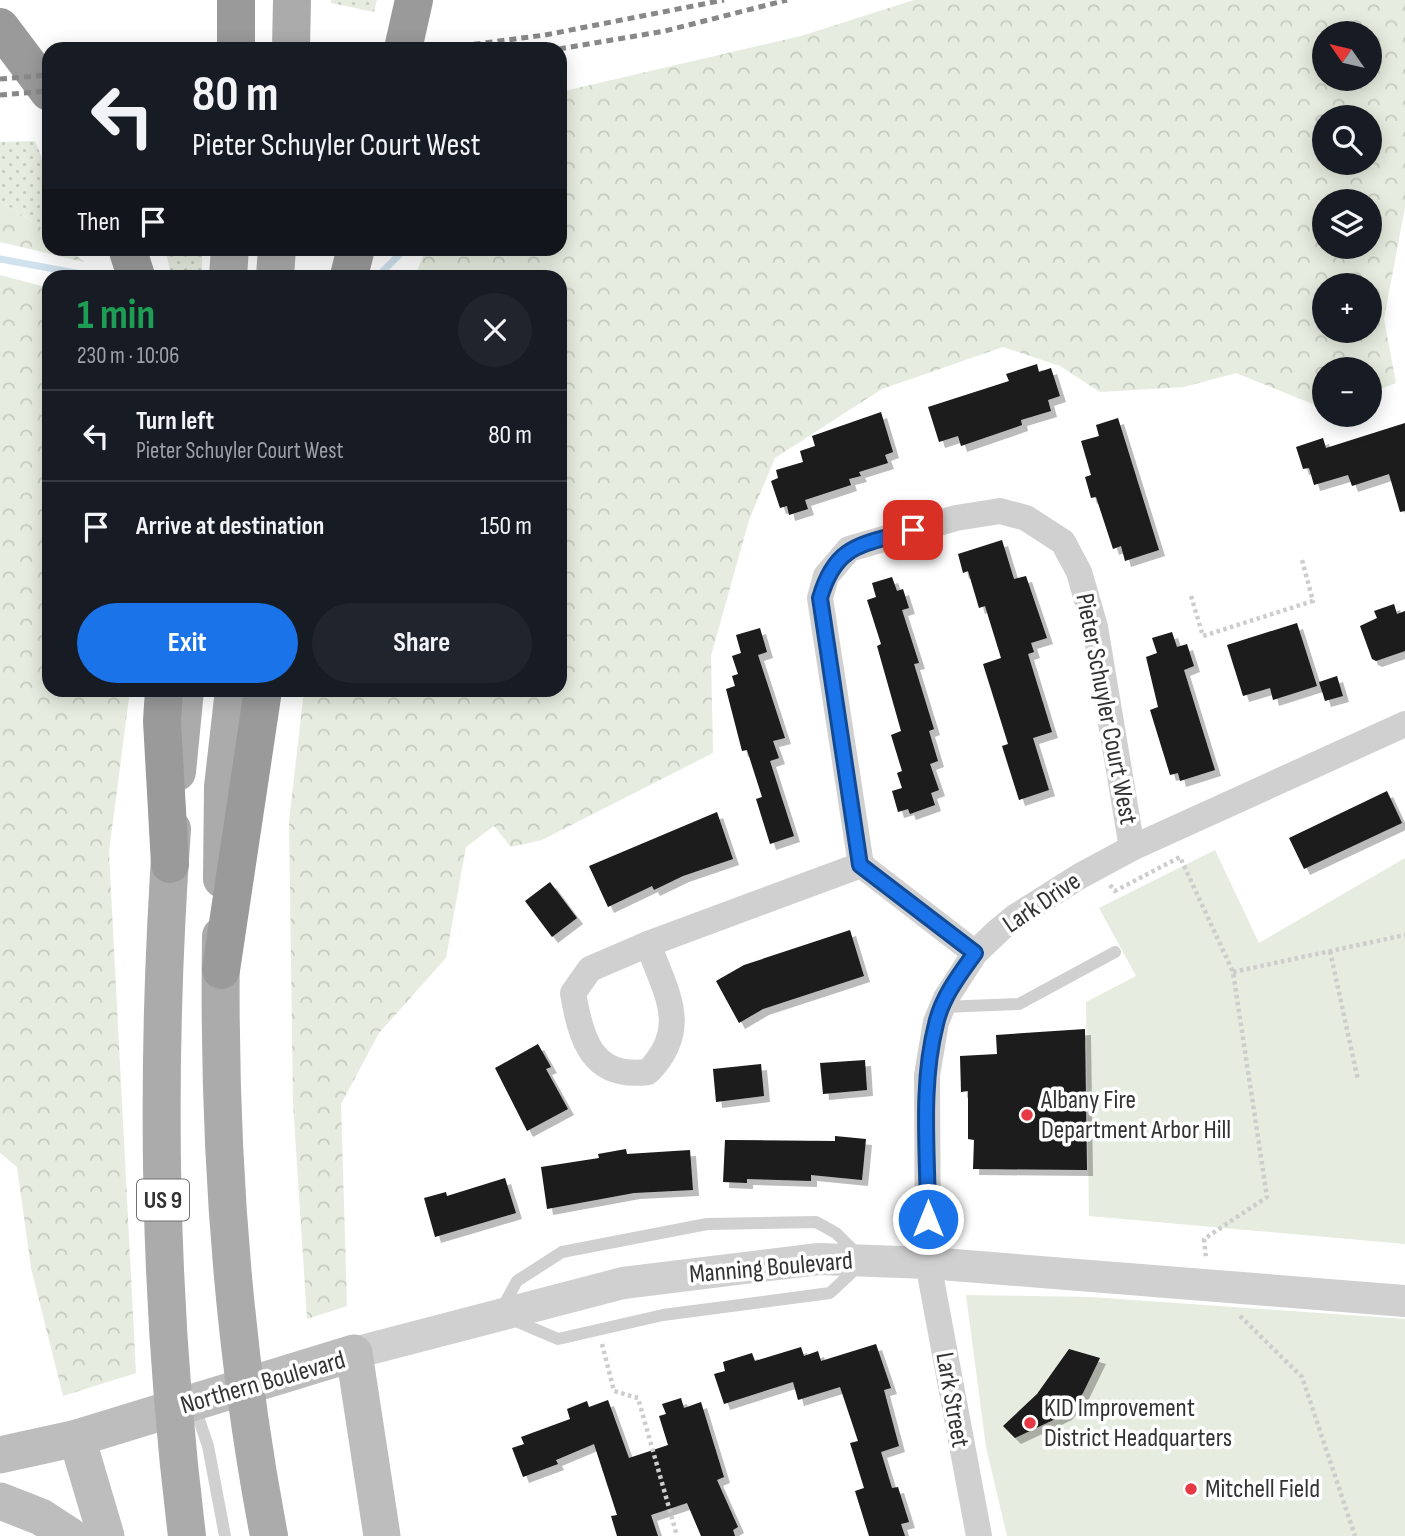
<!DOCTYPE html>
<html lang="en">
<head>
<meta charset="utf-8">
<style>
  body { margin:0; font-family:"Sofia Sans Condensed",sans-serif; background:#20242c; color:#f1f3f6; height:100vh; display:flex; flex-direction:column; font-size:26px; white-space:nowrap }
  * { box-sizing:border-box; margin:0 }
  p { font-size:23px; color:#9ea1a6 }
  .icon { flex:none; width:38px; height:38px; fill:none; stroke:currentColor; stroke-width:2; stroke-linecap:round; stroke-linejoin:round }
  .map { position:relative; flex:1; overflow:hidden }
  .panel { position:absolute; left:42px; top:270px; width:525px; height:427px; display:flex; flex-direction:column; background:#171b24; border-radius:21px; box-shadow:0 4px 18px #0003 }
  .panel>* { flex:none }
  .banner { position:absolute; left:42px; top:42px; width:525px; height:214px; border-radius:21px; box-shadow:0 4px 18px #0003; background:#171b24; color:#f1f3f6; overflow:hidden }
  .needle { width:46px; rotate:304deg }
  .fabs { position:absolute; left:1312px; top:21px; display:grid; gap:14px }
  .fabs a { display:grid; place-items:center; width:70px; height:70px; border-radius:50%; background:#171b24; box-shadow:0 4px 18px #0003; font-size:35px }
  .pin { position:absolute; display:grid; place-items:center; width:60px; height:60px; color:#fff; margin:-30px; border-radius:14px; box-shadow:0 4px 10px #0006 }
  .me { position:absolute; width:77px; margin:-38px; rotate:0deg; stroke-linejoin:round; filter:drop-shadow(0 0 5px #0008) }
  .turn { display:flex; align-items:center; gap:24px; height:147px; padding:0 35px; font-size:32px }
  .turn .icon { width:91px; height:91px; stroke-width:2.5 }
  .turn b { display:block; font-size:49px; line-height:60px }
  .then { display:flex; align-items:center; height:66px; padding:0 35px; background:#0003; gap:14px; font-size:26px }
  .round { display:grid; place-items:center; flex:none; width:74px; height:74px; border-radius:37px; background:#20242c }
  .summary { display:flex; align-items:center; justify-content:space-between; height:119px; padding:0 35px }
  h1 { font-size:42px; font-weight:700; line-height:52px; color:#1e9e55 }
  .cta { display:flex; gap:14px; margin-top:auto; padding:14px 35px }
  .cta a { flex:1; height:80px; border-radius:42px; background:#1a73e8; color:#fff; font-size:28px; font-weight:700; line-height:80px; text-align:center }
  .cta a+a { background:#20242c; color:#f1f3f6 }
  ul { padding:0; list-style:none }
  li { display:flex; align-items:center; gap:21px; height:91px; padding:0 35px; border-top:2px solid #363941 }
  li div { flex:1 }
  li b { display:block; font-size:26px }
  li em { font-style:normal }
  .map>svg:first-child { display:block }
  .grass { fill:url(#grass-dots) }
  .forest { fill:url(#forest-crowns); fill-rule:evenodd }
  .park { fill:#e6ecdf }
  .lines { fill:none; stroke-linecap:round; stroke-linejoin:round }
  .stream { stroke:#cfe2ee; stroke-width:7 }
  .building { fill:#1a1a1a; filter:url(#shadow) }
  .path { stroke:#cdcdcd; stroke-width:4.5; stroke-dasharray:3.5 3.5; stroke-linecap:butt }
  .service { stroke:#d0d0d0; stroke-width:12 }
  .minor { stroke:#d0d0d0; stroke-width:26 }
  .tertiary { stroke:#d0d0d0; stroke-width:32 }
  .secondary { stroke:#bdbdbd; stroke-width:37 }
  .primary { stroke:#ababab; stroke-width:38 }
  .motorway { stroke:#9a9a9a; stroke-width:38 }
  .rail { stroke:#888; stroke-width:5; stroke-dasharray:7 5; stroke-linecap:butt }
  .route-casing { stroke:#114b97; stroke-width:18 }
  .route { stroke:#1a73e8; stroke-width:12 }
  .poi-dot { fill:#e63946; stroke:#fff; stroke-width:2.5 }
  .labels { text-anchor:middle; dominant-baseline:central; stroke-width:7; stroke-linejoin:round; paint-order:stroke }
  .shield { fill:#fff; stroke:#707070; stroke-width:2 }
  .shield-label { font-size:24px; font-weight:bold; fill:#333 }
  .street-label { font-size:26px; fill:#333; stroke:#fff }
  .poi-label { font-size:26px; fill:#333; stroke:#fff; text-anchor:start }
</style>
</head>
<body>
<div class="map">
<svg width="1405" height="1536" viewBox="0 0 1405 1536">
  <defs>
    <pattern id="grass-dots" width="8" height="8" patternUnits="userSpaceOnUse" patternTransform="scale(1.75)"><rect width="8" height="8" fill="#e6ecdf"/><path d="M2 2h.1M6 6h.1" fill="none" stroke="#c6cbc0" stroke-width="1.8" stroke-linecap="round"/></pattern>
    <pattern id="forest-crowns" width="20" height="18" patternUnits="userSpaceOnUse" patternTransform="scale(1.75)"><rect width="20" height="18" fill="#e6ecdf"/><path d="M2 6a3 3 0 1 1 6 0M12 15a3 3 0 1 1 6 0" fill="none" stroke="#c6cbc0"/></pattern>
    <filter id="shadow"><feDropShadow dx="6" dy="6" stdDeviation="0" flood-color="#0004"/></filter>
  </defs>
  <rect width="100%" height="100%" fill="#fff"/>
  <!-- grass -->
  <g class="grass">
    <polygon points="331,0 377,0 374,12 331,3"/>
    <polygon points="35,141 49,175 49,232 0,201 0,142"/>
    <polygon points="165,249 202,249 202,276 170,270"/>
  </g>
  <!-- forest -->
  <g class="forest">
    <path d="M 914,0 L 1405,0 L 1405,207 L 1384,319 L 1396,383 L 1370,393 L 1370,369 L 1325,369 L 1325,409 L 1236,373 L 1184,387 L 1100,392 L 1060,366 L 1003,347 L 882,389 L 775,458 L 749,520 L 711,656 L 713,753 L 542,840 L 511,847 L 494,826 L 466,847 L 446,958 L 379,1033 L 341,1104 L 347,1306 L 307,1319 L 293,1103 L 289,822 L 304,690 L 560,690 L 560,276 L 415,276 L 426,249 L 560,248 L 560,92 L 801,36 ZM 1325,33 L 1370,33 L 1370,79 L 1325,79 ZM 1325,117 L 1370,117 L 1370,163 L 1325,163 ZM 1325,201 L 1370,201 L 1370,247 L 1325,247 ZM 1325,285 L 1370,285 L 1370,331 L 1325,331 Z"/>
    <polygon points="0,201 49,232 49,248 69,249 84,262 0,242"/>
    <polygon points="0,275 49,288 49,690 130,690 109,852 136,1373 63,1396 31,1268 17,1167 0,1153"/>
  </g>
  <!-- park -->
  <g class="park">
    <polygon points="1215,850 1259,943 1405,858 1405,1244 1089,1216 1086,1002 1136,976 1099,908"/>
    <polygon points="966,1295 1090,1297 1405,1319 1405,1536 1007,1536 986,1447"/>
  </g>
  <g class="lines">
    <!-- stream -->
    <g class="stream">
      <polyline points="0,259 92,276"/>
      <polyline points="378,276 406,248"/>
    </g>
  </g>
  <!-- building -->
  <g class="building">
    <polygon points="1037,364 1039,372 1051,368 1060,396 1048,400 1051,411 1021,420 1022,425 961,446 958,436 939,442 928,407 1009,381 1006,374"/>
    <polygon points="881,412 893,452 885,455 888,463 859,472 861,476 849,479 851,485 805,500 808,509 789,515 787,506 780,508 771,481 778,478 776,470 803,462 800,451 815,446 812,436"/>
    <polygon points="1118,418 1159,550 1125,561 1121,546 1113,549 1096,497 1091,498 1085,477 1091,475 1081,441 1099,436 1096,425"/>
    <polygon points="1405,423 1405,511 1400,512 1389,474 1352,486 1348,475 1314,485 1309,468 1303,469 1296,447 1323,438 1326,448"/>
    <polygon points="1002,540 1014,579 1026,576 1047,638 1031,643 1034,652 1028,654 1052,732 1033,738 1049,790 1019,800 1002,746 1008,744 983,664 1001,658 985,606 979,608 968,571 963,573 958,554"/>
    <polygon points="892,577 897,591 903,589 909,608 902,610 919,663 914,664 934,729 929,731 938,761 930,764 939,790 931,793 935,805 910,814 908,809 898,812 892,791 902,788 897,773 902,771 891,735 901,731 877,646 881,644 867,600 876,597 872,583"/>
    <polygon points="1394,604 1397,614 1405,611 1405,651 1376,661 1372,659 1360,626 1377,618 1374,611"/>
    <polygon points="1297,623 1317,686 1273,700 1270,688 1243,696 1227,645"/>
    <polygon points="760,628 767,652 758,655 785,738 773,741 779,758 770,761 794,836 770,844 756,799 762,797 747,750 742,751 726,689 735,686 732,676 738,674 732,656 741,653 736,635"/>
    <polygon points="1172,632 1177,647 1187,644 1194,666 1184,670 1215,770 1180,781 1178,773 1170,775 1150,710 1158,707 1146,657 1157,653 1152,638"/>
    <polygon points="1337,676 1343,696 1325,701 1319,682"/>
    <polygon points="1387,791 1402,823 1304,869 1289,838"/>
    <polygon points="717,812 733,859 683,876 654,890 652,886 608,907 589,866"/>
    <polygon points="550,882 577,918 552,937 525,901"/>
    <polygon points="850,930 864,976 763,1009 739,1023 716,981 744,965"/>
    <polygon points="1085,1029 1087,1170 973,1169 974,1140 968,1139 968,1091 961,1092 960,1056 997,1054 996,1035"/>
    <polygon points="538,1044 551,1067 546,1069 568,1109 527,1131 495,1068"/>
    <polygon points="865,1060 867,1090 823,1094 820,1063"/>
    <polygon points="761,1064 764,1096 716,1102 713,1069"/>
    <polygon points="835,1136 866,1139 862,1180 811,1175 811,1181 747,1179 747,1183 723,1182 725,1140 835,1141"/>
    <polygon points="626,1149 627,1154 690,1150 693,1190 634,1193 547,1209 541,1167 599,1158 598,1154"/>
    <polygon points="505,1178 516,1213 435,1237 424,1198 446,1192 447,1196"/>
    <polygon points="876,1344 891,1388 884,1390 899,1446 881,1452 892,1488 898,1487 909,1522 901,1524 905,1536 869,1536 855,1491 864,1488 850,1443 858,1441 840,1387 798,1400 793,1382 724,1404 714,1374 725,1371 723,1362 752,1353 755,1361 801,1347 804,1356 818,1351 821,1361"/>
    <polygon points="1069,1349 1100,1358 1083,1393 1066,1414 1015,1438 1003,1426 1037,1394"/>
    <polygon points="681,1398 684,1408 701,1402 724,1477 717,1480 738,1527 733,1530 735,1536 701,1536 687,1503 651,1515 658,1536 617,1536 611,1516 617,1515 594,1444 556,1460 558,1464 523,1477 512,1448 524,1444 521,1437 570,1419 567,1409 587,1401 589,1407 608,1400 629,1458 668,1445 659,1416 666,1414 662,1404"/>
  </g>
  <g class="lines">
    <!-- path -->
    <g class="path">
      <polyline points="1191,596 1203,636 1313,601 1302,560"/>
      <polyline points="1110,885 1115,891 1180,857 1233,972 1267,1197 1204,1239 1206,1258"/>
      <polyline points="1330,951 1358,1080"/>
      <polyline points="1233,972 1405,935"/>
      <polyline points="1240,1316 1302,1377 1355,1536"/>
      <polyline points="602,1344 614,1391 638,1398 677,1536"/>
    </g>
    <!-- service -->
    <g class="service">
      <polyline points="942,1007 1019,1004 1115,952"/>
      <polygon points="816,1222 836,1233 864,1261 830,1293 663,1315 558,1339 499,1314 517,1281 562,1252 707,1224"/>
      <polyline points="194,1405 208,1446 225,1536"/>
    </g>
    <!-- minor -->
    <g class="minor">
      <path d="M 648,944 C 666,993 691,1028 648,1072 C 592,1079 581,1040 573,993 L 590,969 Z"/>
      <polyline points="648,944 861,865"/>
      <polyline points="975,953 861,865 820,598 826,576 849,549 956,518 1000,511 1026,518 1063,542 1079,572 1095,627 1132,848"/>
      <polyline points="979,1536 928,1263 927,1075 936,1022 946,998 975,953 998,931 1015,917 1080,876 1132,848 1405,724"/>
    </g>
    <!-- tertiary -->
    <polyline class="tertiary" points="354,1353 623,1283 819,1259 928,1263 1405,1301"/>
    <!-- secondary -->
    <g class="secondary">
      <polyline points="77,1438 106,1536"/>
      <polyline points="0,1455 77,1438 354,1353 382,1536"/>
      <polyline points="0,1501 41,1517 70,1536"/>
    </g>
    <!-- primary -->
    <g class="primary">
      <polyline points="291,49 292,0"/>
      <polyline points="228,276 230,248"/>
      <polyline points="275,276 277,248"/>
      <polyline points="177,772 185,690"/>
      <path d="M 172,829 C 155,1065 158,1301 187,1536"/>
      <polyline points="222,879 223,787 234,690"/>
      <path d="M 221,936 C 218,1137 231,1338 269,1536"/>
    </g>
    <!-- motorway -->
    <g class="motorway">
      <polyline points="236,0 236,49"/>
      <polyline points="0,27 49,92"/>
      <polyline points="403,49 414,0"/>
      <polyline points="127,248 136,276"/>
      <polyline points="349,276 356,248"/>
      <polyline points="164,690 162,721 170,864"/>
      <polyline points="221,970 263,690"/>
    </g>
    <!-- rail -->
    <g class="rail">
      <polyline points="438,49 545,35 724,0"/>
      <polyline points="559,49 665,31 787,0"/>
      <polyline points="0,79 49,75"/>
      <polyline points="0,95 49,91"/>
    </g>
  </g>
  <g class="lines">
    <!-- route casing -->
    <g class="route-casing">
      <path id="route" d="M 913,530 C 864,545 836,542 820,598 L 860,865 L 975,953 C 960,974 942,997 936,1024 C 920,1086 928,1155 928,1219"/>
    </g>
    <!-- route -->
    <use href="#route" class="route"/>
  </g>
  <!-- markers -->
  <g class="poi-dot">
    <circle cx="1027" cy="1115" r="7"/>
    <circle cx="1030" cy="1423" r="7"/>
    <circle cx="1191" cy="1489" r="7"/>
  </g>
  <g class="labels">
    <!-- shield labels -->
    <rect class="shield" x="137" y="1179.5" width="52" height="41" rx="5"/>
    <g class="shield-label">
      <text x="163" y="1200">US 9</text>
    </g>
    <!-- street labels -->
    <g class="street-label">
      <text transform="translate(1106 709) rotate(79)">Pieter Schuyler Court West</text>
      <text transform="translate(1042 903) rotate(-34)">Lark Drive</text>
      <text transform="translate(771 1268) rotate(-5)">Manning Boulevard</text>
      <text transform="translate(263 1383) rotate(-16)">Northern Boulevard</text>
      <text transform="translate(952 1400) rotate(80)">Lark Street</text>
    </g>
    <!-- poi labels -->
    <g class="poi-label">
      <text x="1041" y="1100">Albany Fire<tspan x="1041" dy="30">Department Arbor Hill</tspan></text>
      <text x="1044" y="1408">KID Improvement<tspan x="1044" dy="30">District Headquarters</tspan></text>
      <text x="1205" y="1489">Mitchell Field</text>
    </g>
  </g>
</svg>
<div class="fabs">
<a><svg class="needle" viewBox="-14 -14 28 28"><path d="M0-13l5 13h-10z" fill="#e53935"/><path d="M0 13l5-13h-10z" fill="#9ea1a6"/></svg></a>
<a><svg class="icon" aria-label="search" viewBox="0 0 24 24"><circle cx="10" cy="10" r="6"/><path d="M15 15l6 6"/></svg></a>
<a><svg class="icon" aria-label="layers" viewBox="0 0 24 24"><path d="M12 4l9 5-9 5-9-5zM3 14l9 5 9-5"/></svg></a>
<a>+</a>
<a>−</a>
</div>
<div class="pin" style="left:913px;top:530px;background:#d93025"><svg class="icon" aria-label="arrive" viewBox="0 0 24 24"><path d="M6 21V4h12l-3 4 3 4H6"/></svg></div>
<svg class="me" style="left:928px;top:1219px" viewBox="-20 -20 40 40"><circle r="17" fill="#1a73e8" stroke="#fff" stroke-width="3"/><path d="M0-11L8 9 0 5-8 9z" fill="#fff"/></svg>
<div class="banner">
<div class="turn"><svg class="icon" aria-label="left" viewBox="0 0 24 24"><path d="M17 20v-9H6M10 6l-5 5 5 5"/></svg><div><b>80 m</b>Pieter Schuyler Court West</div></div>
<div class="then">Then<svg class="icon" aria-label="arrive" viewBox="0 0 24 24"><path d="M6 21V4h12l-3 4 3 4H6"/></svg></div>
</div>
<section class="panel">
<div class="summary"><div><h1>1 min</h1><p>230 m · 10:06</p></div><a class="round"><svg class="icon" aria-label="close" viewBox="0 0 24 24"><path d="M6 6l12 12M18 6L6 18"/></svg></a></div>
<ul>
<li><svg class="icon" aria-label="left" viewBox="0 0 24 24"><path d="M17 20v-9H6M10 6l-5 5 5 5"/></svg><div><b>Turn left</b><p>Pieter Schuyler Court West</p></div><em>80 m</em></li>
<li><svg class="icon" aria-label="arrive" viewBox="0 0 24 24"><path d="M6 21V4h12l-3 4 3 4H6"/></svg><div><b>Arrive at destination</b></div><em>150 m</em></li>
</ul>
<div class="cta"><a>Exit</a><a>Share</a></div>
</section>
</div>
</body>
</html>
